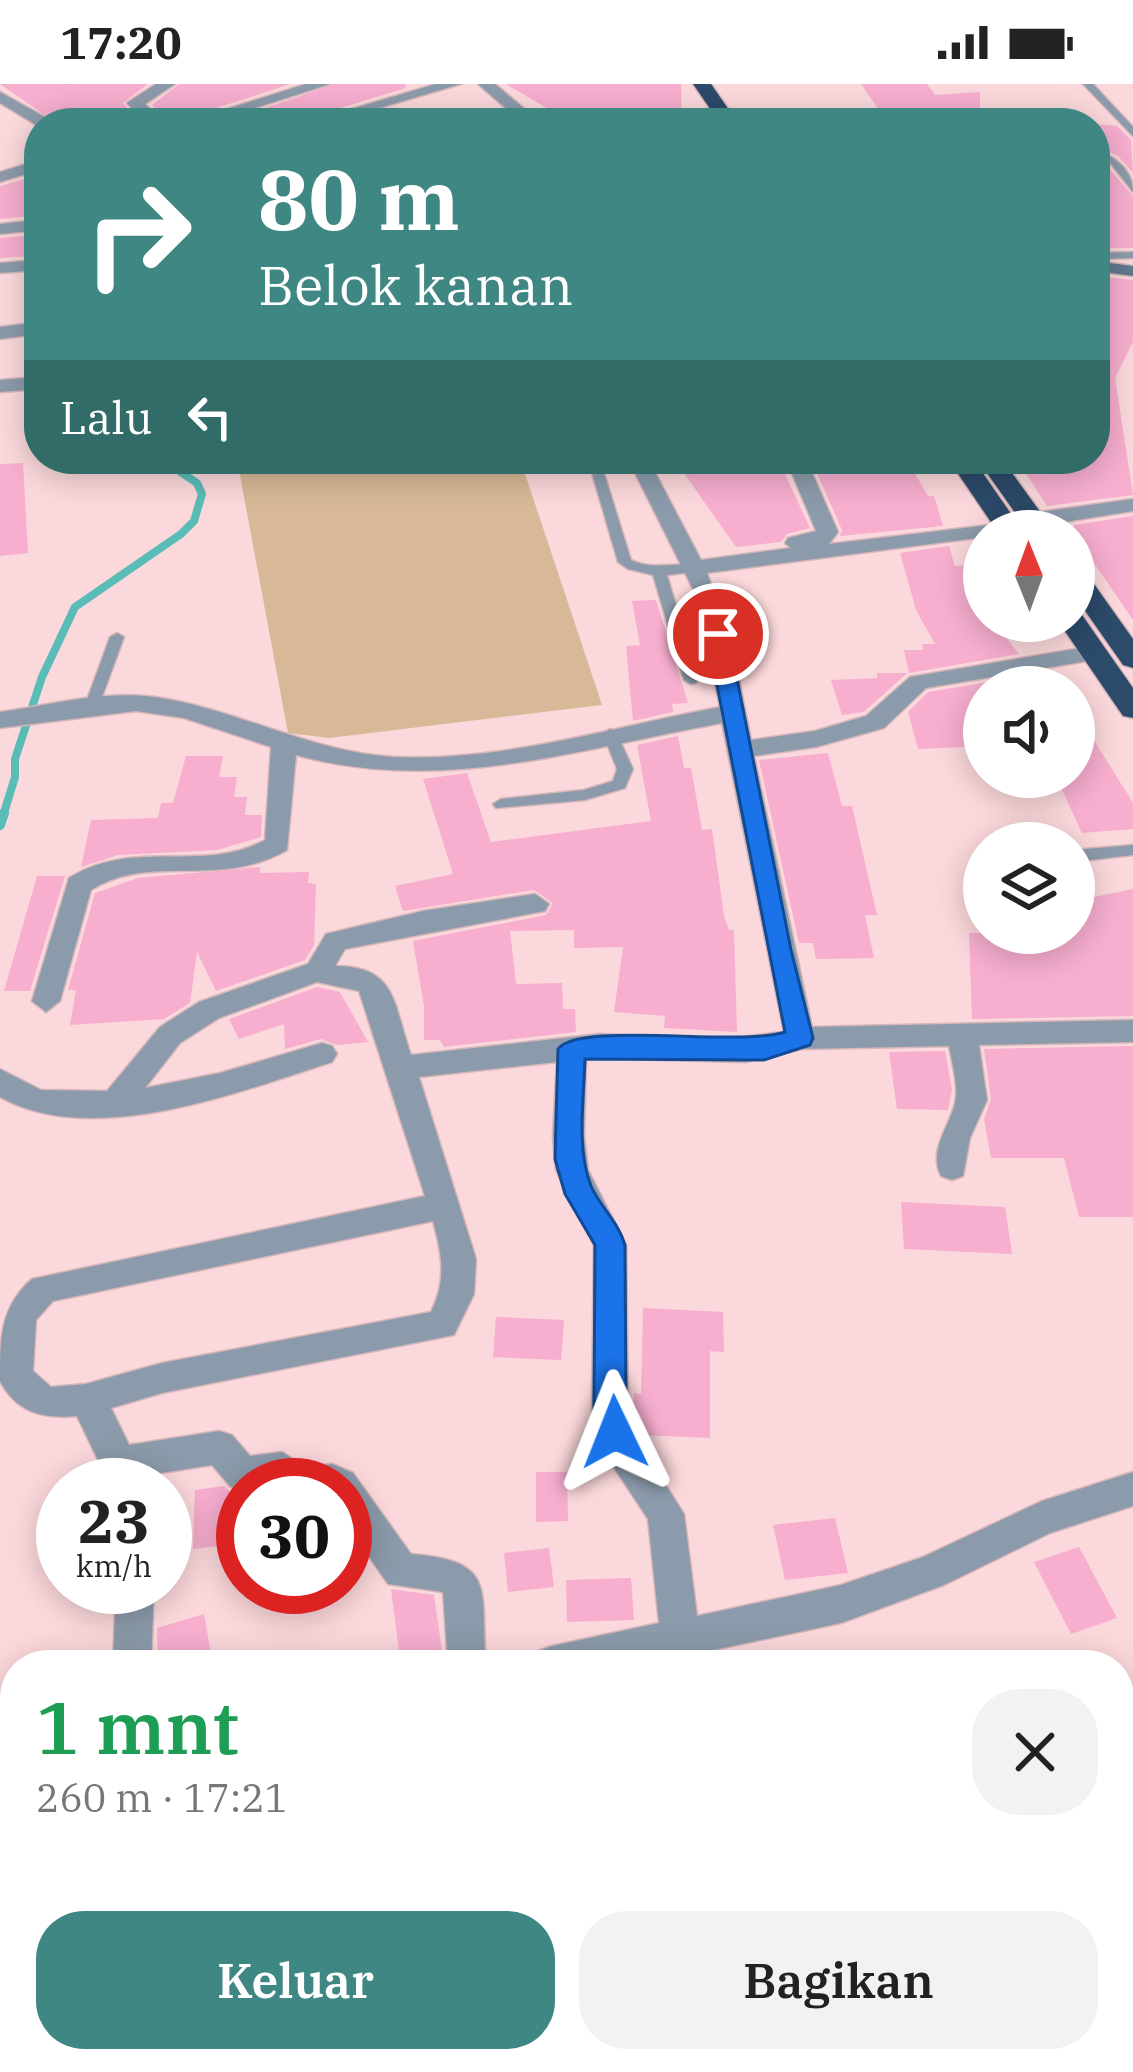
<!DOCTYPE html>
<html lang="id">
<head>
<meta charset="utf-8">
<style>
  body { margin:0; font-family:"IBM Plex Serif",serif; background:#f2f2f2; color:#222; height:100vh; display:flex; flex-direction:column; font-size:45px; white-space:nowrap }
  * { box-sizing:border-box; margin:0 }
  p { font-size:39px; color:#767676 }
  .icon { flex:none; width:66px; height:66px; fill:none; stroke:currentColor; stroke-width:2; stroke-linecap:round; stroke-linejoin:round }
  .map { position:relative; flex:1; overflow:hidden }
  .sheet { position:absolute; left:0px; top:1566px; width:1134px; height:423px; display:flex; flex-direction:column; background:#fff; border-radius:48px 48px 0 0; box-shadow:0 6px 30px #0003 }
  .sheet>* { flex:none }
  .top-card { position:absolute; left:24px; top:24px; width:1086px; height:366px; border-radius:48px; box-shadow:0 6px 30px #0003; background:#3f8783; color:#fff; overflow:hidden }
  .needle { width:78px; rotate:359deg }
  .tools { position:absolute; left:963px; top:426px; display:grid; gap:24px }
  .tools a { display:grid; place-items:center; width:132px; height:132px; border-radius:50%; background:#fff; box-shadow:0 6px 30px #0003; font-size:60px }
  .speed { position:absolute; left:36px; top:1374px; display:flex; gap:24px; font-size:60px; font-weight:700; text-align:center }
  .speed>* { display:grid; place-content:center; width:156px; height:156px; border-radius:50%; background:#fff; box-shadow:0 6px 30px #0003; line-height:1 }
  .speed small { font-size:30px; font-weight:400 }
  .speed .limit { border:18px solid #d22; background:#fff; color:#111 }
  .pin { position:absolute; display:grid; place-items:center; width:102px; height:102px; color:#fff; margin:-51px; border:6px solid #fff; border-radius:50%; box-shadow:0 3px 12px #0007 }
  .me { position:absolute; width:132px; margin:-66px; rotate:358deg; stroke-linejoin:round; filter:drop-shadow(0 0 9px #0008) }
  .turn { display:flex; align-items:center; gap:42px; height:252px; padding:0 36px; font-size:54px }
  .turn .icon { width:156px; height:156px; stroke-width:2.5 }
  .turn b { display:block; font-size:84px; line-height:102px }
  .then { display:flex; align-items:center; height:114px; padding:0 36px; background:#0003; gap:24px; font-size:45px }
  .round { display:grid; place-items:center; flex:none; width:126px; height:126px; border-radius:48px; background:#f2f2f2 }
  .overview { display:flex; align-items:center; justify-content:space-between; height:204px; padding:0 36px }
  h1 { font-size:72px; font-weight:600; line-height:90px; color:#1e9e55 }
  .cta { display:flex; gap:24px; margin-top:auto; padding:24px 36px }
  .cta a { flex:1; height:138px; border-radius:48px; background:#3f8783; color:#fff; font-size:48px; font-weight:600; line-height:138px; text-align:center }
  .cta a+a { background:#f2f2f2; color:#222 }
  .status { display:flex; justify-content:space-between; align-items:center; height:84px; padding:0 60px; background:#fff; direction:ltr }
  .status svg { height:33px; fill:currentColor }
  .map>svg:first-child { display:block }
  .green { fill:#d7b997 }
  .lines { fill:none; stroke-linecap:round; stroke-linejoin:round }
  .stream-far1 { stroke:#59bcb7; stroke-width:8 }
  .stream { stroke:#59bcb7; stroke-width:10 }
  .building { fill:#f7aecf }
  .lane-casing { stroke:#d6b6b9; stroke-width:3 }
  .street-casing { stroke:#d6b6b9; stroke-width:3 }
  .secondary-casing { stroke:#d6b6b9; stroke-width:3 }
  .highway-casing { stroke:#d6b6b9; stroke-width:3 }
  .lane { fill:#8c9bab; fill-rule:evenodd }
  .street { fill:#8c9bab; fill-rule:evenodd }
  .secondary { fill:#62788f; fill-rule:evenodd }
  .highway { fill:#2c4a6a; fill-rule:evenodd }
  .route { fill:#1a73e8; stroke:#114b97; stroke-width:3 }
</style>
</head>
<body>
<div class="status"><b>17:20</b><svg viewBox="0 0 49 12"><path d="M0 12V9h3v3zM5 12V6h3v6zM10 12V3h3v9zM15 12V0h3v12zM26 1h20v11H26zM47 4h2v5h-2z"/></svg></div>
<div class="map">
<svg width="1133" height="1988" viewBox="0 0 1133 1988">
  <rect width="100%" height="100%" fill="#fbd8db"/>
  <!-- green -->
  <polygon class="green" points="350,375 520,375 602,621 329,654 288,649 239,386"/>
  <g class="lines">
    <!-- stream-far1 -->
    <polyline class="stream-far1" points="3,732 15,693 15,675 42,593 75,523 181,450 194,437 202,410 197,399 161,375"/>
    <!-- stream -->
    <polyline class="stream" points="0,741 4,729"/>
  </g>
  <!-- building -->
  <g class="building">
    <polygon points="0,0 148,0 123,19 141,39 56,39"/>
    <polygon points="179,0 291,0 169,39 152,21"/>
    <polygon points="334,0 405,0 406,4 337,25 334,32 340,39 223,39"/>
    <polygon points="506,0 681,0 682,39 551,39 550,26"/>
    <polygon points="861,0 927,0 935,11 980,8 980,39 888,39"/>
    <polygon points="1095,40 1117,42 1131,56 1133,89 1118,72 1095,62"/>
    <polygon points="1095,77 1105,80 1133,112 1133,164 1095,164"/>
    <polygon points="39,91 39,131 0,135 0,102"/>
    <polygon points="35,151 39,172 0,174 0,154"/>
    <polygon points="1095,192 1133,196 1133,258 1115,294 1133,411 1047,422 1018,377 1095,375"/>
    <polygon points="674,375 778,375 810,444 787,450 781,458 736,463"/>
    <polygon points="850,375 888,375 891,383 910,381 928,412 934,412 943,442 840,452 842,446 813,380 851,380"/>
    <polygon points="23,379 28,469 0,472 0,380"/>
    <polygon points="1133,432 1133,536 1092,476 1084,477 1074,460 1074,441"/>
    <polygon points="949,462 955,482 973,481 984,516 984,537 993,537 1019,570 909,589 904,566 923,566 922,560 935,560 916,526 900,469"/>
    <polygon points="656,516 688,619 672,620 673,628 633,637 626,562 640,561 632,517"/>
    <polygon points="877,589 907,589 864,628 842,631 831,596 877,594"/>
    <polygon points="1036,590 1046,603 984,603 984,662 918,665 908,628 928,608"/>
    <polygon points="1074,624 1133,719 1133,745 1082,749 1056,693 1074,693"/>
    <polygon points="678,652 684,684 691,684 702,746 712,745 724,832 729,846 734,846 737,948 664,944 665,932 614,928 623,863 574,864 574,846 510,847 516,900 562,899 563,925 575,925 576,948 444,963 440,956 424,956 424,922 413,857 546,831 553,819 534,806 403,827 395,802 453,790 423,695 467,689 491,758 651,737 637,661"/>
    <polygon points="828,669 842,722 852,722 877,831 865,831 874,874 816,875 813,859 799,859 759,676"/>
    <polygon points="186,672 223,672 219,693 237,693 234,713 247,713 245,731 262,731 261,753 217,766 118,771 81,783 91,736 158,734 161,719 173,719"/>
    <polygon points="260,783 260,789 309,788 308,799 316,800 314,861 305,876 216,907 197,868 190,919 164,935 70,941 76,906 68,906 95,809 138,794"/>
    <polygon points="37,792 65,792 30,907 4,907"/>
    <polygon points="1133,805 1133,932 972,935 969,849 1074,849 1074,817"/>
    <polygon points="317,903 340,908 368,958 337,961 321,955 285,965 284,940 239,955 229,935"/>
    <polygon points="1133,962 1133,1133 1079,1133 1064,1074 991,1074 984,1035 991,1015 984,965"/>
    <polygon points="945,967 952,1006 948,1026 897,1025 889,968"/>
    <polygon points="901,1118 1005,1123 1012,1170 904,1165"/>
    <polygon points="643,1224 723,1228 724,1268 710,1267 710,1354 641,1351 633,1330 634,1309 641,1310"/>
    <polygon points="496,1233 564,1236 561,1276 493,1273"/>
    <polygon points="536,1388 567,1388 568,1437 536,1438"/>
    <polygon points="224,1402 229,1407 228,1461 193,1465 195,1406"/>
    <polygon points="835,1434 848,1489 785,1496 773,1441"/>
    <polygon points="1079,1463 1117,1534 1071,1550 1034,1478"/>
    <polygon points="549,1464 554,1503 508,1508 504,1469"/>
    <polygon points="631,1494 634,1536 567,1538 566,1496"/>
    <polygon points="391,1505 434,1511 442,1567 400,1575"/>
    <polygon points="204,1530 213,1581 158,1581 157,1544"/>
  </g>
  <g class="lines">
    <!-- lane casing -->
    <g class="lane-casing">
      <g id="lane">
        <polygon points="1083,0 1093,0 1133,43 1133,52"/>
        <path d="M 1095,66 C 1115,72 1133,86 1133,108 L 1108,76 L 1095,72 Z"/>
        <polygon points="1133,168 1133,174 1095,175 1095,169"/>
        <path d="M 598,385 L 604,389 L 631,476 C 656,488 680,475 700,484 L 693,488 L 667,491 L 698,596 L 696,599 L 691,600 L 684,596 L 653,491 L 628,485 L 618,478 L 592,389 Z"/>
        <polygon points="117,549 124,553 98,624 96,627 86,627 84,624 110,553"/>
        <polygon points="610,645 617,650 633,685 625,704 585,716 496,724 493,720 501,715 584,706 613,697 617,685 603,650"/>
        <polygon points="1133,761 1133,771 1074,778 1074,766"/>
        <polygon points="984,776 984,788 975,786 973,782 975,778"/>
      </g>
    </g>
    <!-- street casing -->
    <g class="street-casing">
      <g id="street">
        <polygon points="156,0 175,0 145,20 164,39 147,39 127,19"/>
        <polygon points="306,0 330,0 208,39 183,39"/>
        <polygon points="436,0 461,0 355,31 361,39 345,39 338,29"/>
        <polygon points="478,0 495,0 541,39 523,39"/>
        <polygon points="0,8 50,36 52,39 38,42 0,19"/>
        <polygon points="39,76 39,86 0,98 0,88"/>
        <polygon points="39,136 39,146 0,150 0,140"/>
        <polygon points="39,176 39,186 0,189 0,179"/>
        <polygon points="39,238 39,250 0,255 0,243"/>
        <polygon points="39,293 39,305 0,308 0,296"/>
        <path d="M 628,375 L 648,375 L 701,476 L 791,464 L 785,459 L 788,454 L 816,447 L 786,375 L 806,375 L 838,448 L 829,460 L 1015,438 L 1015,447 L 984,447 L 984,453 L 707,489 L 730,550 L 751,656 L 815,647 L 866,632 L 910,593 L 1093,562 L 1105,569 L 1093,576 L 926,604 L 884,644 L 816,663 L 754,672 L 812,943 L 1133,936 L 1133,958 L 979,961 L 987,1016 L 970,1054 L 963,1092 L 952,1096 L 941,1092 C 928,1066 949,1044 955,1019 C 959,1003 952,979 949,962 L 801,965 L 746,978 L 586,974 L 584,1052 L 588,1086 L 626,1161 L 628,1330 L 640,1360 L 684,1430 L 697,1532 L 841,1501 L 923,1473 L 1042,1417 L 1133,1388 L 1133,1422 L 1050,1449 L 944,1501 L 841,1539 L 643,1581 L 533,1581 L 538,1567 L 552,1562 L 659,1539 L 648,1435 L 613,1382 L 592,1330 L 594,1161 L 556,1086 L 553,1052 L 557,978 L 419,993 L 476,1175 L 474,1210 L 454,1251 L 162,1309 L 111,1324 L 129,1361 L 219,1347 L 232,1351 L 250,1372 L 282,1368 L 305,1383 L 332,1380 L 353,1389 L 411,1470 C 499,1477 480,1506 486,1581 L 448,1581 L 443,1508 L 388,1500 L 345,1438 L 345,1401 L 243,1401 L 243,1407 L 230,1402 L 212,1381 L 142,1392 L 146,1401 L 110,1401 L 77,1332 C 43,1335 17,1329 0,1297 C 0,1255 0,1223 32,1195 L 425,1112 L 359,907 L 317,898 L 219,934 L 180,959 L 145,1004 L 220,989 L 322,959 L 332,962 L 337,970 L 332,978 C 239,1008 93,1065 0,1013 L 0,985 L 41,1006 L 107,1007 L 160,943 L 199,918 L 308,880 L 326,850 L 423,827 L 535,810 L 549,820 L 545,827 L 345,865 L 335,882 C 398,882 393,921 411,971 L 600,950 L 717,956 L 784,948 L 722,639 C 579,665 441,711 296,671 L 287,766 C 218,806 151,768 91,806 L 60,917 L 46,928 L 32,917 L 69,794 C 135,753 203,790 265,756 L 271,663 L 184,634 L 136,627 L 0,644 L 0,628 C 51,621 103,606 155,613 C 237,625 310,668 394,673 C 504,678 613,643 720,623 L 696,511 ZM 433,1137 C 442,1170 447,1196 431,1228 L 162,1279 L 86,1300 L 51,1303 L 33,1287 L 36,1236 L 53,1217 Z"/>
        <polygon points="1133,415 1133,427 1033,443 1022,436 1033,429"/>
        <polygon points="116,1503 154,1503 151,1581 113,1581"/>
        <polygon points="551,1974 595,1974 600,1988 556,1988"/>
        <polygon points="804,1974 848,1974 852,1988 808,1988"/>
      </g>
    </g>
    <!-- secondary casing -->
    <g class="secondary-casing">
      <polygon id="secondary" points="1095,177 1133,182 1133,192 1095,187"/>
    </g>
    <!-- highway casing -->
    <g class="highway-casing">
      <g id="highway">
        <polygon points="693,0 711,0 738,39 720,39"/>
        <polygon points="948,375 973,375 1023,447 997,447"/>
        <polygon points="977,375 1002,375 1054,447 1028,447"/>
        <polygon points="1074,484 1084,486 1133,555 1133,584 1123,581 1074,511"/>
        <polygon points="1074,529 1082,531 1133,604 1133,634 1123,632 1058,537 1074,537"/>
      </g>
    </g>
    <!-- lane -->
    <use href="#lane" class="lane"/>
    <!-- street -->
    <use href="#street" class="street"/>
    <!-- secondary -->
    <use href="#secondary" class="secondary"/>
    <!-- highway -->
    <use href="#highway" class="highway"/>
  </g>
  <!-- route -->
  <path class="route" d="M 718,543 L 728,550 L 791,866 L 813,954 L 810,961 L 764,976 L 585,975 C 584,1015 576,1064 591,1102 C 600,1123 618,1137 625,1161 L 626,1330 L 631,1348 L 626,1359 L 615,1363 L 604,1359 L 594,1330 L 595,1161 L 565,1110 L 555,1075 L 558,965 C 578,937 741,963 785,948 L 707,550 Z"/>
</svg>
<div class="tools">
<a><svg class="needle" viewBox="-14 -14 28 28"><path d="M0-13l5 13h-10z" fill="#e53935"/><path d="M0 13l5-13h-10z" fill="#767676"/></svg></a>
<a><svg class="icon" aria-label="sound" viewBox="0 0 24 24"><path d="M4 9h4l5-4v14l-5-4H4zM17 9q2 3 0 6"/></svg></a>
<a><svg class="icon" aria-label="layers" viewBox="0 0 24 24"><path d="M12 4l9 5-9 5-9-5zM3 14l9 5 9-5"/></svg></a>
</div>
<div class="speed"><div>23<small>km/h</small></div><div class="limit">30</div></div>
<div class="pin" style="left:718px;top:550px;background:#d93025"><svg class="icon" aria-label="arrive" viewBox="0 0 24 24"><path d="M6 21V4h12l-3 4 3 4H6"/></svg></div>
<svg class="me" style="left:615px;top:1348px" viewBox="-20 -20 40 40"><path d="M0-17L14 15 0 8-14 15z" fill="#1a73e8" stroke="#fff" stroke-width="4"/></svg>
<div class="top-card">
<div class="turn"><svg class="icon" aria-label="right" viewBox="0 0 24 24"><path d="M7 20v-9h11M14 6l5 5-5 5"/></svg><div><b>80 m</b>Belok kanan</div></div>
<div class="then">Lalu<svg class="icon" aria-label="left" viewBox="0 0 24 24"><path d="M17 20v-9H6M10 6l-5 5 5 5"/></svg></div>
</div>
<section class="sheet">
<div class="overview"><div><h1>1 mnt</h1><p>260 m · 17:21</p></div><a class="round"><svg class="icon" aria-label="close" viewBox="0 0 24 24"><path d="M6 6l12 12M18 6L6 18"/></svg></a></div>
<div class="cta"><a>Keluar</a><a>Bagikan</a></div>
</section>
</div>
</body>
</html>
